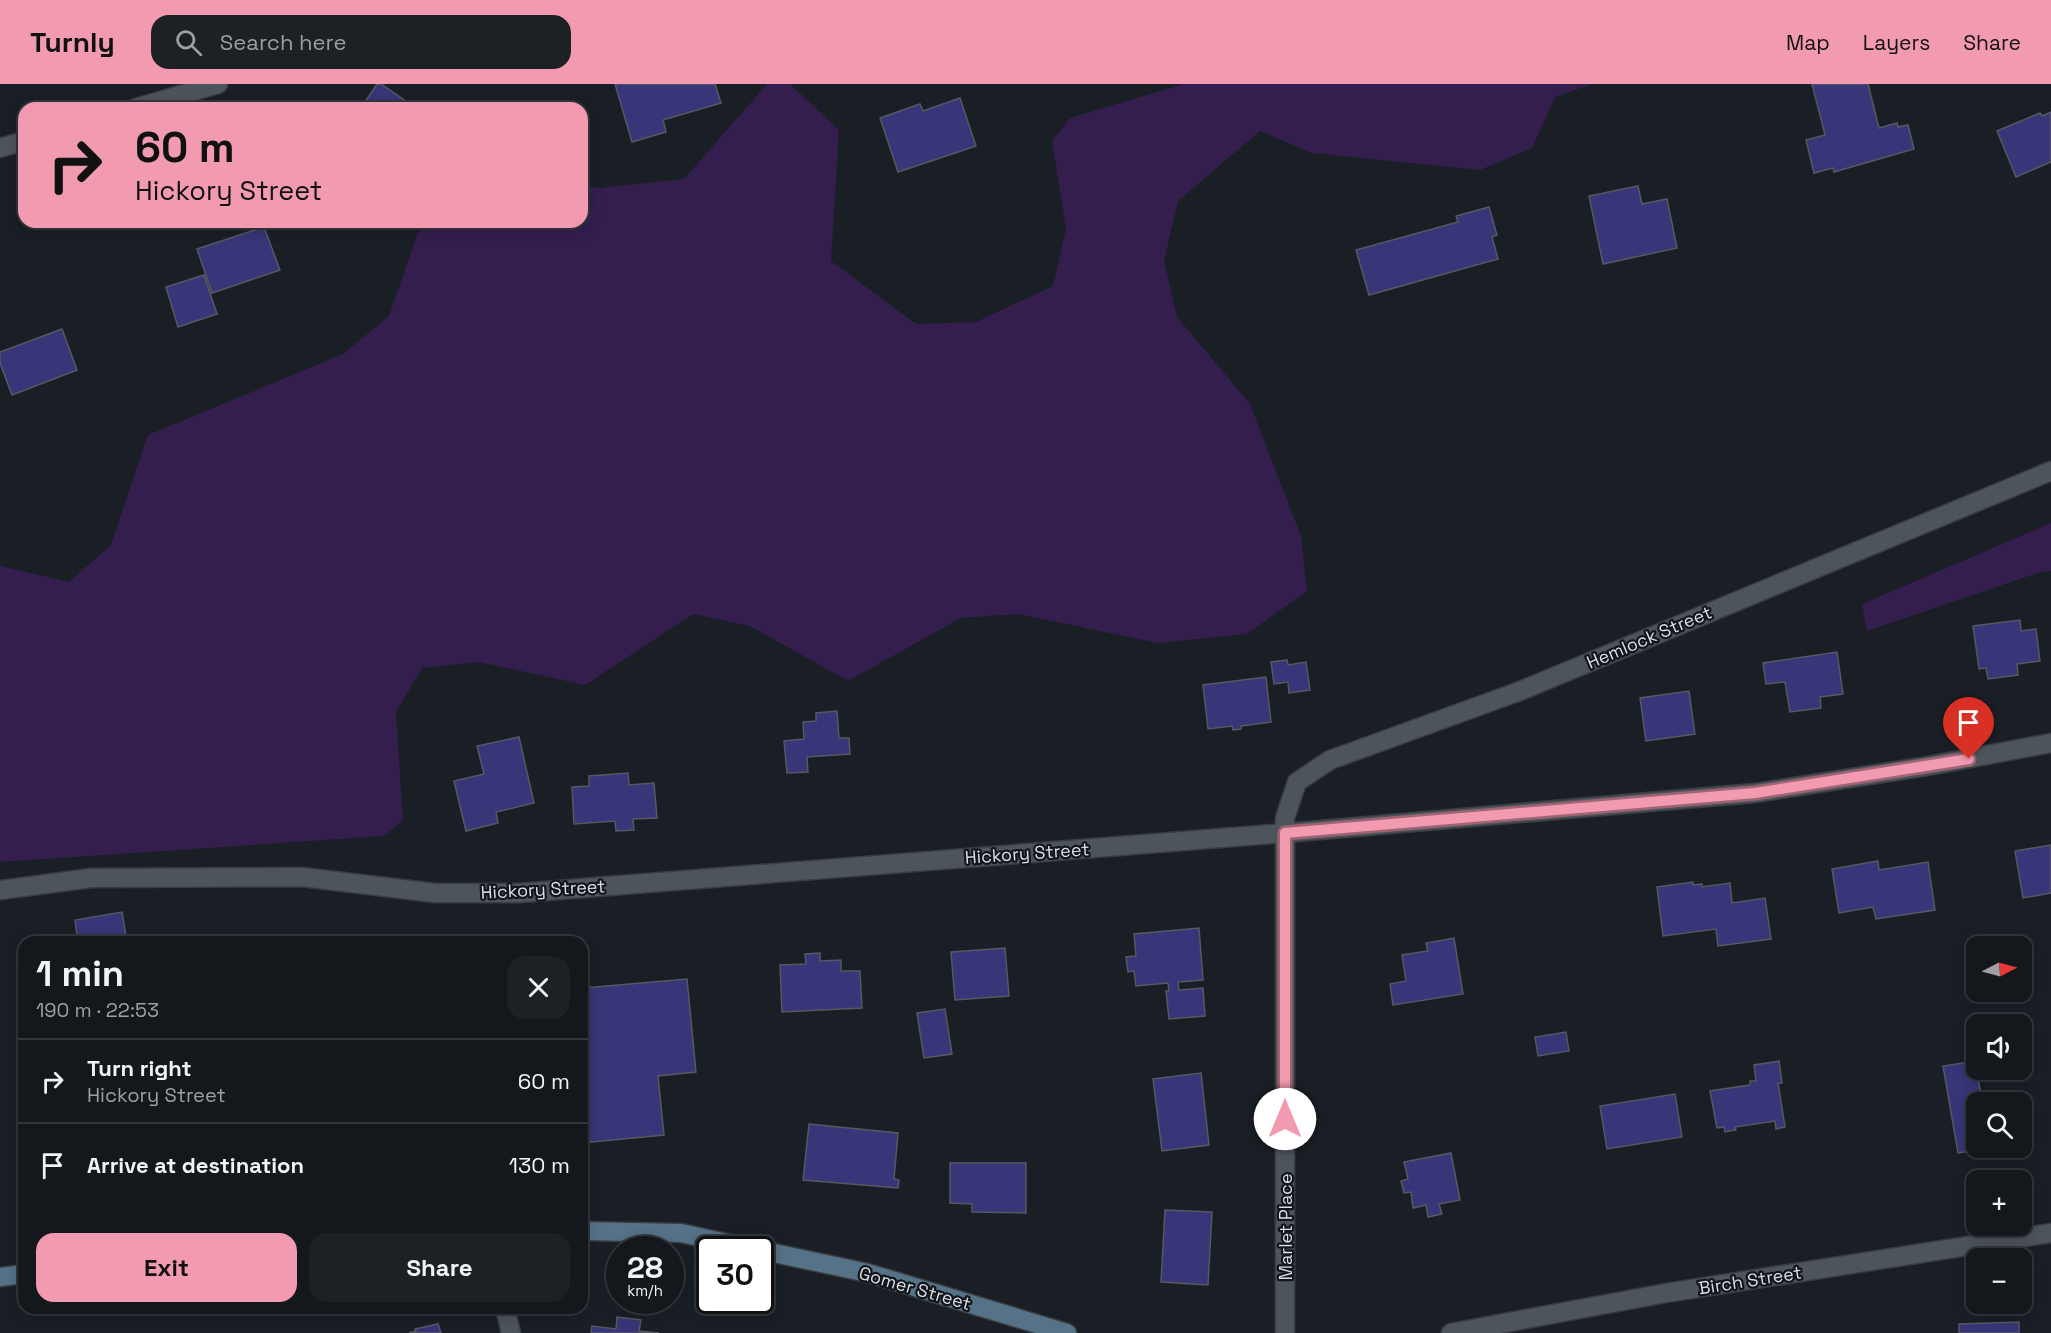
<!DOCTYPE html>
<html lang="en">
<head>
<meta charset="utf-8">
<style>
  body { margin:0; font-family:"Space Grotesk",sans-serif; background:#1d2025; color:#f1f3f6; height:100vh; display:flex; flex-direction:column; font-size:22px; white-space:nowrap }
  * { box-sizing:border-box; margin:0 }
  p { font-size:20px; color:#9d9fa3 }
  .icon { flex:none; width:33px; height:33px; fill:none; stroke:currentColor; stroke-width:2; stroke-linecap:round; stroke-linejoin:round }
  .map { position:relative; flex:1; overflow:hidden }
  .sheet { position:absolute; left:18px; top:852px; width:570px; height:378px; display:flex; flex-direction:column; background:#14171c; border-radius:18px; box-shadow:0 3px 15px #0003,0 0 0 2px #33363b }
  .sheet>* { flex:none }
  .top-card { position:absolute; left:18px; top:18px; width:570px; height:126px; border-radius:18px; box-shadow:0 3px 15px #0003,0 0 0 2px #33363b; background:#f29ab0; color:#111; overflow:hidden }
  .needle { width:39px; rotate:84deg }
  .buttons { position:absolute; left:1966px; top:852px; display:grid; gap:12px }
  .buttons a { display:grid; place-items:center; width:66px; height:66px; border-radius:12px; background:#14171c; box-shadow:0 3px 15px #0003,0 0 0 2px #33363b; font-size:30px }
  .speed { position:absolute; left:606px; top:1152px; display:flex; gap:12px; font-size:30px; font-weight:700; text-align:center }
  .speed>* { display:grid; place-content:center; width:78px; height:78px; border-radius:50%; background:#14171c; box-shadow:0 3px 15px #0003,0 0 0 2px #33363b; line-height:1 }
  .speed small { font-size:15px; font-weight:400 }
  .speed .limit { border:3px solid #111; border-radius:9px; background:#fff; color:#111 }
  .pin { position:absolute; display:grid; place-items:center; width:51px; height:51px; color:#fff; margin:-62px -26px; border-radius:50% 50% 50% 0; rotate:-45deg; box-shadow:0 0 6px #0007 }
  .pin .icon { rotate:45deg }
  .me { position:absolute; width:66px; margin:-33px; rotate:0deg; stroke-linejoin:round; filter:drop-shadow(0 0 4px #0008) }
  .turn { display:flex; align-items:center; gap:21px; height:126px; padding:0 18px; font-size:27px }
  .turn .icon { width:78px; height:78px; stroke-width:2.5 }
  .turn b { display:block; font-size:42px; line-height:51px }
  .round { display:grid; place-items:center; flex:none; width:63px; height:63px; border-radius:18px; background:#1d2025 }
  .headline { display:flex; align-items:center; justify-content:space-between; height:102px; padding:0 18px }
  h1 { font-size:36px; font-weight:600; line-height:45px }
  .cta { display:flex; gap:12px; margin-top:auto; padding:12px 18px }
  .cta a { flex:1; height:69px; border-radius:18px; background:#f29ab0; color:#111; font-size:24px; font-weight:600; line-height:69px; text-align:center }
  .cta a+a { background:#1d2025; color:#f1f3f6 }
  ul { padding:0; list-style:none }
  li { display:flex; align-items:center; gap:18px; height:84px; padding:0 18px; border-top:2px solid #33363b }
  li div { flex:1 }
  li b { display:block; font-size:22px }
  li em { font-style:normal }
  header { display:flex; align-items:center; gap:36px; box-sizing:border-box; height:84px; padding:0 30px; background:#f29ab0; color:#111 }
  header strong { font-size:28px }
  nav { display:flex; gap:33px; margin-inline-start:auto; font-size:21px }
  .search { width:420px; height:54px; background:#1d2025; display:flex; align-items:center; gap:15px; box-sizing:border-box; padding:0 21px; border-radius:18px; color:#9d9fa3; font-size:22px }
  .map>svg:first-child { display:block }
  .green { fill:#331e4e }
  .building { fill:#373678; stroke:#575862; stroke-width:1.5 }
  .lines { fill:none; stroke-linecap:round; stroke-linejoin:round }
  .street-casing { stroke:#393c42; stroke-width:21 }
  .secondary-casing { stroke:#393c42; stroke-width:21 }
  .street { stroke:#4e545c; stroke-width:18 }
  .secondary { stroke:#567287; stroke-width:18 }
  .route-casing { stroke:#9d6472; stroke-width:15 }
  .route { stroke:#f29ab0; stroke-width:10 }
  .labels { text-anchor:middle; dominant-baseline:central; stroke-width:4.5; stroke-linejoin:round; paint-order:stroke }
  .street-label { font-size:18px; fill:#dcdfe4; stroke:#11151c }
</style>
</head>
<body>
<header>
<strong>Turnly</strong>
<div class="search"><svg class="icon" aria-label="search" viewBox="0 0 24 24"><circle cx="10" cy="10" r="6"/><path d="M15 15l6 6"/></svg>Search here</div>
<nav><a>Map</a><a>Layers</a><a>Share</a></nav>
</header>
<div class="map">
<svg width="2051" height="1249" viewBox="0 0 2051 1249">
  <rect width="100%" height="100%" fill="#1a1f26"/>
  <!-- green -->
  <g class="green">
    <polygon points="767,0 790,0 839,46 831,177 916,240 976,238 1053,202 1066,145 1052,57 1070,34 1184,0 1592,0 1555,13 1532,64 1480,86 1312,69 1260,47 1178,117 1164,177 1177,233 1250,320 1301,452 1307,507 1247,550 1158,559 1018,530 961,534 848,597 750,542 693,530 585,601 479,578 422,584 396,628 403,736 384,752 0,778 0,482 69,498 111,461 148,351 343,270 389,232 418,148 428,138 582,138 582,101 600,104 684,95"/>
    <polygon points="2051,439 2051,487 2041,488 1867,547 1862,520"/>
  </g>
  <!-- building -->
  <g class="building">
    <polygon points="377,0 381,0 416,24 361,24"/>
    <polygon points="615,0 715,0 721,19 663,36 666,48 632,58"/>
    <polygon points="1812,0 1868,0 1879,44 1897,39 1898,43 1908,41 1914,65 1834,88 1833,84 1814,89 1806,56 1825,51"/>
    <polygon points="960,14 976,62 898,88 880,34 920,20 923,27"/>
    <polygon points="2051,28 2051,78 2016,93 1997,47 2040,29 2042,32"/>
    <polygon points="1638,102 1642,120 1667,115 1677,164 1603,180 1589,112"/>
    <polygon points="1489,123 1497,151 1492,153 1498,175 1369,211 1356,166 1458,138 1456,132"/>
    <polygon points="264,143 280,186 212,209 197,165"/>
    <polygon points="204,191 217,230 178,243 166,203"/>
    <polygon points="62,245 77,286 12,311 0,279 0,268"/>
    <polygon points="2020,536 2021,547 2036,545 2040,577 2017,580 2018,591 1988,595 1986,584 1979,585 1973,542"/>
    <polygon points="1837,568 1843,610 1820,613 1821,624 1790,628 1785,598 1766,600 1763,579"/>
    <polygon points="1287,576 1288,581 1306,578 1310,606 1289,609 1288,598 1274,600 1271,578"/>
    <polygon points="1266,593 1271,638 1241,642 1241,645 1233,646 1232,642 1208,645 1203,601"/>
    <polygon points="1689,607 1695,650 1646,657 1640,614"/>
    <polygon points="837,627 839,654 849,654 850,670 807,673 808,688 787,689 784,657 804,655 803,638 816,637 816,629"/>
    <polygon points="519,653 534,719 496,728 498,739 466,747 454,697 484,690 477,662"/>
    <polygon points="628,689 629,701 654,699 657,734 633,735 634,746 616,747 615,737 574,740 572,703 589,702 589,692"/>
    <polygon points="2051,761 2051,809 2023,814 2015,767"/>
    <polygon points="1878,777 1879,786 1928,778 1935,826 1876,835 1873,823 1839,829 1832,785"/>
    <polygon points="1693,798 1693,801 1702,800 1702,803 1730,799 1732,819 1765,814 1771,855 1718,862 1716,845 1663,852 1657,803"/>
    <polygon points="122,828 127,858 78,858 75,836"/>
    <polygon points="1199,844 1203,896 1178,898 1179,906 1203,904 1205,932 1169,935 1166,907 1169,907 1168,899 1136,902 1134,887 1128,888 1126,873 1136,872 1134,850"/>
    <polygon points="1454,854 1463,910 1393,921 1390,900 1406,897 1402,871 1428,867 1426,859"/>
    <polygon points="1005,864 1009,912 955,916 951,868"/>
    <polygon points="820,869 820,877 841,876 841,887 860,887 862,924 782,928 780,881 806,880 805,870"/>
    <polygon points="687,895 696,988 658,992 664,1051 582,1059 582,935 587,935 584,904"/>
    <polygon points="945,925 952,970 924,974 917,929"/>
    <polygon points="1566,948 1569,967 1538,972 1535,953"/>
    <polygon points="1779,977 1782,999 1778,999 1785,1043 1776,1045 1775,1037 1735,1043 1736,1046 1725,1048 1724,1043 1717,1044 1710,1007 1750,1001 1750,997 1756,997 1754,981"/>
    <polygon points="1975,977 1982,1017 2017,1012 2018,1018 1977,1018 1977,1064 1991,1064 1958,1069 1943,982"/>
    <polygon points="1201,989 1209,1061 1162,1067 1153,995"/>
    <polygon points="1675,1010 1682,1053 1607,1065 1600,1022"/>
    <polygon points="809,1040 898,1049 894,1095 899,1096 898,1104 803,1096"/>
    <polygon points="1451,1069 1460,1116 1439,1120 1442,1130 1428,1133 1426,1121 1413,1124 1411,1108 1404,1109 1401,1097 1408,1095 1404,1078"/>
    <polygon points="950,1079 1026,1079 1026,1129 972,1128 972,1120 950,1119"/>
    <polygon points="1165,1126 1212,1128 1208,1201 1161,1198"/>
    <polygon points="617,1233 641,1236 639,1247 659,1249 591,1249 592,1242 616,1245"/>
    <polygon points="2019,1238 2019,1249 1959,1249 1959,1240"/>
    <polygon points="438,1240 441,1249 409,1249 416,1247 415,1245"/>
  </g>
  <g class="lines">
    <!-- street casing -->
    <g class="street-casing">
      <g id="street">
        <polyline points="136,24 218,0"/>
        <polyline points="0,64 24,57"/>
        <polyline points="0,806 91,794 302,793 435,809 520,809 1285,749 1755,709 1928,682 2051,659"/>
        <polyline points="505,1224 511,1249"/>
        <polyline points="1285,1249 1285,734 1297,698 1330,676 1520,607 2051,387"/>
        <polyline points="1451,1249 1666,1209 2051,1149"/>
      </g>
    </g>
    <!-- secondary casing -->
    <g class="secondary-casing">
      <g id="secondary">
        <polyline points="582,1147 681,1149 758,1166"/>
        <polyline points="760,1166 868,1189 1067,1249"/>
        <polyline points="0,1193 24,1190"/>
      </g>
    </g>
    <!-- street -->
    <use href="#street" class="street"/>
    <!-- secondary -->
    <use href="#secondary" class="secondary"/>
  </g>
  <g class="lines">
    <!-- route casing -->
    <g class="route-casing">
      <polyline id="route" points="1285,1035 1285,749 1755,709 1969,675"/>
    </g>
    <!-- route -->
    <use href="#route" class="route"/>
  </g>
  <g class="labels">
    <!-- street labels -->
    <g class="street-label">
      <text transform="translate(1649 553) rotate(-23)">Hemlock Street</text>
      <text transform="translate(1027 769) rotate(-4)">Hickory Street</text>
      <text transform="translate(543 805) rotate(-3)">Hickory Street</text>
      <text transform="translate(1285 1143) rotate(-90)">Marlet Place</text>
      <text transform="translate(1750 1196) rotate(-9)">Birch Street</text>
      <text transform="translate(915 1204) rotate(16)">Gomer Street</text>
    </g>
  </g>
</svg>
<div class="buttons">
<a><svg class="needle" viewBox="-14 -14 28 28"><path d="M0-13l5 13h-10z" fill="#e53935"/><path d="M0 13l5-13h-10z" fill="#9d9fa3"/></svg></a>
<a><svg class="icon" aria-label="sound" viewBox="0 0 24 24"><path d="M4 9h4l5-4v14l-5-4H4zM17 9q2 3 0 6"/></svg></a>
<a><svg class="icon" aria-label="search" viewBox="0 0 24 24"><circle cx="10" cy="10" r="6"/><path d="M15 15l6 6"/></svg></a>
<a>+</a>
<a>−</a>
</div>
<div class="speed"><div>28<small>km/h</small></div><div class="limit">30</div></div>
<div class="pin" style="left:1969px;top:675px;background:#d93025"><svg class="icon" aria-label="arrive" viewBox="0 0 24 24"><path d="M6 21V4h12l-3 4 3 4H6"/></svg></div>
<svg class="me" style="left:1285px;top:1035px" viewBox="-20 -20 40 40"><circle r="19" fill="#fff"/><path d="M0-13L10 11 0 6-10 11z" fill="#f29ab0"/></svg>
<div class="top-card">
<div class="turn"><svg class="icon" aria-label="right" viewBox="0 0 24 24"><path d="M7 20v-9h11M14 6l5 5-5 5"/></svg><div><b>60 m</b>Hickory Street</div></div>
</div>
<section class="sheet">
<div class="headline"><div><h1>1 min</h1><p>190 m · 22:53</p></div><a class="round"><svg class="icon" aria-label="close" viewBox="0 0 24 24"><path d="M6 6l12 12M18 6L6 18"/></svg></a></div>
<ul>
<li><svg class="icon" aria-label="right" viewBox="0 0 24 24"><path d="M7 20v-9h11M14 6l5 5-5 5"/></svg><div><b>Turn right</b><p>Hickory Street</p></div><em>60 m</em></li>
<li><svg class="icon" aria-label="arrive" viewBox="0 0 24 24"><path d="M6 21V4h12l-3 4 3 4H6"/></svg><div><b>Arrive at destination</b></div><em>130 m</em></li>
</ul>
<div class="cta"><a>Exit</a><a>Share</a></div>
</section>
</div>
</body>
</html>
